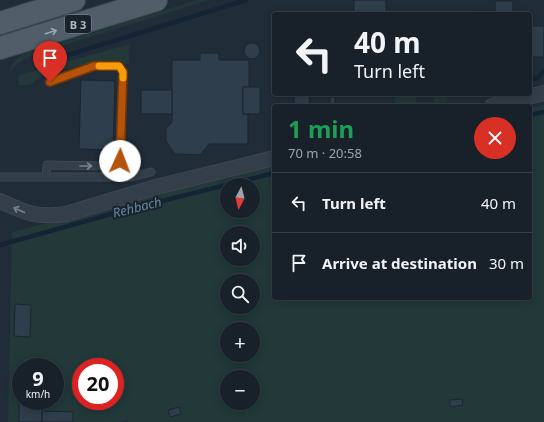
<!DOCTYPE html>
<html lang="en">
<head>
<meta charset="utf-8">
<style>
  body { margin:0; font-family:"Noto Sans",sans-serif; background:#252e36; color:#f1f3f6; height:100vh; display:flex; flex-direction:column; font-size:15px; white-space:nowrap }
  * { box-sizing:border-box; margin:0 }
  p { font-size:13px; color:#9fa3a8 }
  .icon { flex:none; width:22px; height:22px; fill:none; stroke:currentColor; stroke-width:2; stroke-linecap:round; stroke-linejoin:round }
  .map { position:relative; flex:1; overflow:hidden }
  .details { position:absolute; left:272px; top:104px; width:260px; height:196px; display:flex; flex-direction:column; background:#18212a; border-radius:4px; box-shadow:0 2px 10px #0003,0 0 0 1px #363e47 }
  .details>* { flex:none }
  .top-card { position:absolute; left:272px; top:12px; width:260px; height:84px; border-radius:4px; box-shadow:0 2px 10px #0003,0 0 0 1px #363e47; background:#18212a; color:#f1f3f6; overflow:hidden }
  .needle { width:26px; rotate:187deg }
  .controls { position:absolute; left:220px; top:178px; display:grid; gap:8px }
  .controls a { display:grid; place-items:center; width:40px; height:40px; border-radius:50%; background:#18212a; box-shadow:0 2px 10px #0003,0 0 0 1px #363e47; font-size:20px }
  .speed { position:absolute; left:12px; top:358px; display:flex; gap:8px; font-size:20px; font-weight:700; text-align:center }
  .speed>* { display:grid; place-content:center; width:52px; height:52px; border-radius:50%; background:#18212a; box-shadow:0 2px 10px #0003,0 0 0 1px #363e47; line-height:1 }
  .speed small { font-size:10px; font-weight:400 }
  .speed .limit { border:6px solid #d22; background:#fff; color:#111 }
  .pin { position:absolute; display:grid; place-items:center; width:34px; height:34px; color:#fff; margin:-41px -17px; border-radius:50% 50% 50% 0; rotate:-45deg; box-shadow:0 0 4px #0007 }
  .pin .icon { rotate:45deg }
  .me { position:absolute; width:44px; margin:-22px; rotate:2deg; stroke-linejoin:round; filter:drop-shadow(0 0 3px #0008) }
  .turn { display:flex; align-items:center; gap:14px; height:84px; padding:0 16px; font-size:18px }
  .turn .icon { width:52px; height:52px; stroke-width:2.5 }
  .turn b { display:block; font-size:28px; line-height:34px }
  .round { display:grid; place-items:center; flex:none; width:42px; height:42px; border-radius:21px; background:#252e36 }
  .overview { display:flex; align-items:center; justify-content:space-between; height:68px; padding:0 16px }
  h1 { font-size:24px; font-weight:700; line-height:30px; color:#1e9e55 }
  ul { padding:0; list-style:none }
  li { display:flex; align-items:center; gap:12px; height:60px; padding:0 16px; border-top:1px solid #363e47 }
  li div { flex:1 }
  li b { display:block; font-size:15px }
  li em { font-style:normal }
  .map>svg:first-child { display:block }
  .green { fill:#223839; fill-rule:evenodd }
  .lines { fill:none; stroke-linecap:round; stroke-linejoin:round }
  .stream { stroke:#142435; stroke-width:4.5 }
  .building { fill:#2f3e4c; stroke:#1b252f }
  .service-casing { stroke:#3d4752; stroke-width:9 }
  .minor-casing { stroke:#3d4752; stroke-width:16 }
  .primary-casing { stroke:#3d4752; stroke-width:24 }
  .service { stroke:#343e48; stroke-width:7 }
  .minor { stroke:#343e48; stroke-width:14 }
  .primary { stroke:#515d68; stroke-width:22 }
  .oneway { stroke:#9ba7b2 }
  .oneway2 { stroke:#77828d }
  .route-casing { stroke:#753606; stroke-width:10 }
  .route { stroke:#b45309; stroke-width:7 }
  .slow { stroke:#f59e0b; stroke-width:7 }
  .labels { text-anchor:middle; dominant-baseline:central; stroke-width:4; stroke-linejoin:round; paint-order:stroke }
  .shield { fill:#19232c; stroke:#818c97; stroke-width:1 }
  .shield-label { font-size:11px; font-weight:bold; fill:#aeb9c5 }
  .water-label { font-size:13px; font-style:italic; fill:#6687a4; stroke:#19232c }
</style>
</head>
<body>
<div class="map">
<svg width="544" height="422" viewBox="0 0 544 422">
  <rect width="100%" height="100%" fill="#202c38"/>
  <!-- green -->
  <g class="green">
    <path d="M 197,0 L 209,0 L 39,53 C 26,58 16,62 8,75 C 11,66 13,60 22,55 Z"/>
    <polygon points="130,44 129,64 93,62 43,75 30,85 18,85 19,75"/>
    <polygon points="395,94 416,94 416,102 434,102 434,94 442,94 448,96 447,106 395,106"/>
    <path d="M 544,105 L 544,422 L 128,422 L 128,420 L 120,422 L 8,422 L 12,232 L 177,188 L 274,166 L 274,298 L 530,298 L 530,108 ZM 227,185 L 253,185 L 253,211 L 227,211 ZM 227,233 L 253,233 L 253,259 L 227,259 ZM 227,281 L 253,281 L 253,307 L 227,307 ZM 227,329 L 253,329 L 253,355 L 227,355 ZM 21,367 L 55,367 L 55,401 L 21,401 ZM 81,367 L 115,367 L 115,401 L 81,401 ZM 227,377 L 253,377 L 253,403 L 227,403 Z"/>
  </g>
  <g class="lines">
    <!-- stream -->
    <g class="stream">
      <polyline points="68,55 246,0"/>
      <polyline points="530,80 538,77 544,71"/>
      <polyline points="530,115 544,112"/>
      <polyline points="0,245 122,211 274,173"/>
    </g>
  </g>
  <!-- building -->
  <g class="building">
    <rect x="354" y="0" width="32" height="14"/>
    <polygon points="495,1 513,1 513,11 533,12 533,26 544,26 544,57 533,57 532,71 530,71 530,14 474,14 474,11 495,11"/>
    <circle cx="252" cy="51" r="8"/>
    <polygon points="200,53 219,53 219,60 249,60 249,87 243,87 243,114 248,114 248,144 209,144 200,155 175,154 166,141 166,129 172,122 172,60 200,60"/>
    <polygon points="81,80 115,81 113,150 79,149"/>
    <rect x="243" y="87" width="17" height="27"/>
    <rect x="141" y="90" width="31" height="24"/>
    <polygon points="294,94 310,94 309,106 294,106"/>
    <rect x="330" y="97" width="5" height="9"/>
    <polygon points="15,304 31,305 30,337 14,336"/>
    <polygon points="42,359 44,367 29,367 28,365"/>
    <polygon points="19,397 21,397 21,401 42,401 42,422 19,422"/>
    <polygon points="462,399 463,405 450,407 450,400"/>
    <polygon points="179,407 181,414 170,417 168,410"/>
    <polygon points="42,411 73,412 73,422 42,422"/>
  </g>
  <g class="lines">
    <!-- service casing -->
    <g class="service-casing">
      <g id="service">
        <polyline points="0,177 46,177 47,165 115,166 120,161 123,72 119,66 94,66 49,82"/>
        <polyline points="46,177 131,177 151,172"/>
      </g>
    </g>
    <!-- minor casing -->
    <g class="minor-casing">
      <g id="minor">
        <polyline points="492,106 544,93"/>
        <path d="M 0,201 C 26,213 37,218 66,214 L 156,187 L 274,158"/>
      </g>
    </g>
    <!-- primary casing -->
    <g class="primary-casing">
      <g id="primary">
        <polyline points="0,23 74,0"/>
        <polyline points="0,48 156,0"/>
      </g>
    </g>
    <!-- service -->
    <use href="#service" class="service"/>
    <!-- minor -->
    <use href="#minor" class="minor"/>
    <!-- primary -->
    <use href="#primary" class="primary"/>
  </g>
  <!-- one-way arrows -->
  <defs><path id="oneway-shaft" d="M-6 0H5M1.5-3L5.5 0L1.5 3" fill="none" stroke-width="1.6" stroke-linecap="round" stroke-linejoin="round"/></defs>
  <use class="oneway" href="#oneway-shaft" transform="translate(51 32) rotate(-17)"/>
  <g class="oneway2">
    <use href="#oneway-shaft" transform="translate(86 166)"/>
    <use href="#oneway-shaft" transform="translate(19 210) rotate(-156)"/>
  </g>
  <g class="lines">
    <!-- route casing -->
    <g class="route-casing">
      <polyline id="route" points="50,82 94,66 119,66 123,72 120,161"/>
    </g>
    <!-- route -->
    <use href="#route" class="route"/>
    <!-- slow -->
    <polyline class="slow" points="99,66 119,66 123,72 123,78"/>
  </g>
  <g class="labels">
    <!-- shield labels -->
    <rect class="shield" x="65" y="15" width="26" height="18" rx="3"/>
    <g class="shield-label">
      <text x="78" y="24">B 3</text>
    </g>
    <!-- water labels -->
    <g class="water-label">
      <text transform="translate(137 207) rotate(-14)">Rehbach</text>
    </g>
  </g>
</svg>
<div class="controls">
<a><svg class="needle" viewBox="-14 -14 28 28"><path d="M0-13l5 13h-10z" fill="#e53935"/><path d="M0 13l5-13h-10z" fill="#9fa3a8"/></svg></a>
<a><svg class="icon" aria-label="sound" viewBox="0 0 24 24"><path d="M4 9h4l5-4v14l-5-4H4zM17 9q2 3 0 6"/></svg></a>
<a><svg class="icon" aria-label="search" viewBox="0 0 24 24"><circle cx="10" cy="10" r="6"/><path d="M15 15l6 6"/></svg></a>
<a>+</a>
<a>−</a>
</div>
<div class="speed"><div>9<small>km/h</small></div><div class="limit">20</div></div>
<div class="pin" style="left:50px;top:82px;background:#d93025"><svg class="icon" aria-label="arrive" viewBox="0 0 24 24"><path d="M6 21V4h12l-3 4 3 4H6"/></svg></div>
<svg class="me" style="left:120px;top:161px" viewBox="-20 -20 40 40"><circle r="19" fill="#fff"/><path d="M0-13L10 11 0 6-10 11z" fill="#b45309"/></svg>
<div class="top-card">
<div class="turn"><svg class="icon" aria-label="left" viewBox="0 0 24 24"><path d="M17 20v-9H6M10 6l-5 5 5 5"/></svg><div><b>40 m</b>Turn left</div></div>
</div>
<section class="details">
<div class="overview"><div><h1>1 min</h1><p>70 m · 20:58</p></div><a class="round" style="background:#d93025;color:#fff"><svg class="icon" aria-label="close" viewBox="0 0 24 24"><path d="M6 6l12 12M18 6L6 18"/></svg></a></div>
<ul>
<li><svg class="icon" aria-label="left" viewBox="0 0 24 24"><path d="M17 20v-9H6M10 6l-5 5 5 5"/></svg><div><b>Turn left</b></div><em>40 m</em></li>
<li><svg class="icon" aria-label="arrive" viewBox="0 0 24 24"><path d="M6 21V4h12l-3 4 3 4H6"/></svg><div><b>Arrive at destination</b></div><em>30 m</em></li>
</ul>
</section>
</div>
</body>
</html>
